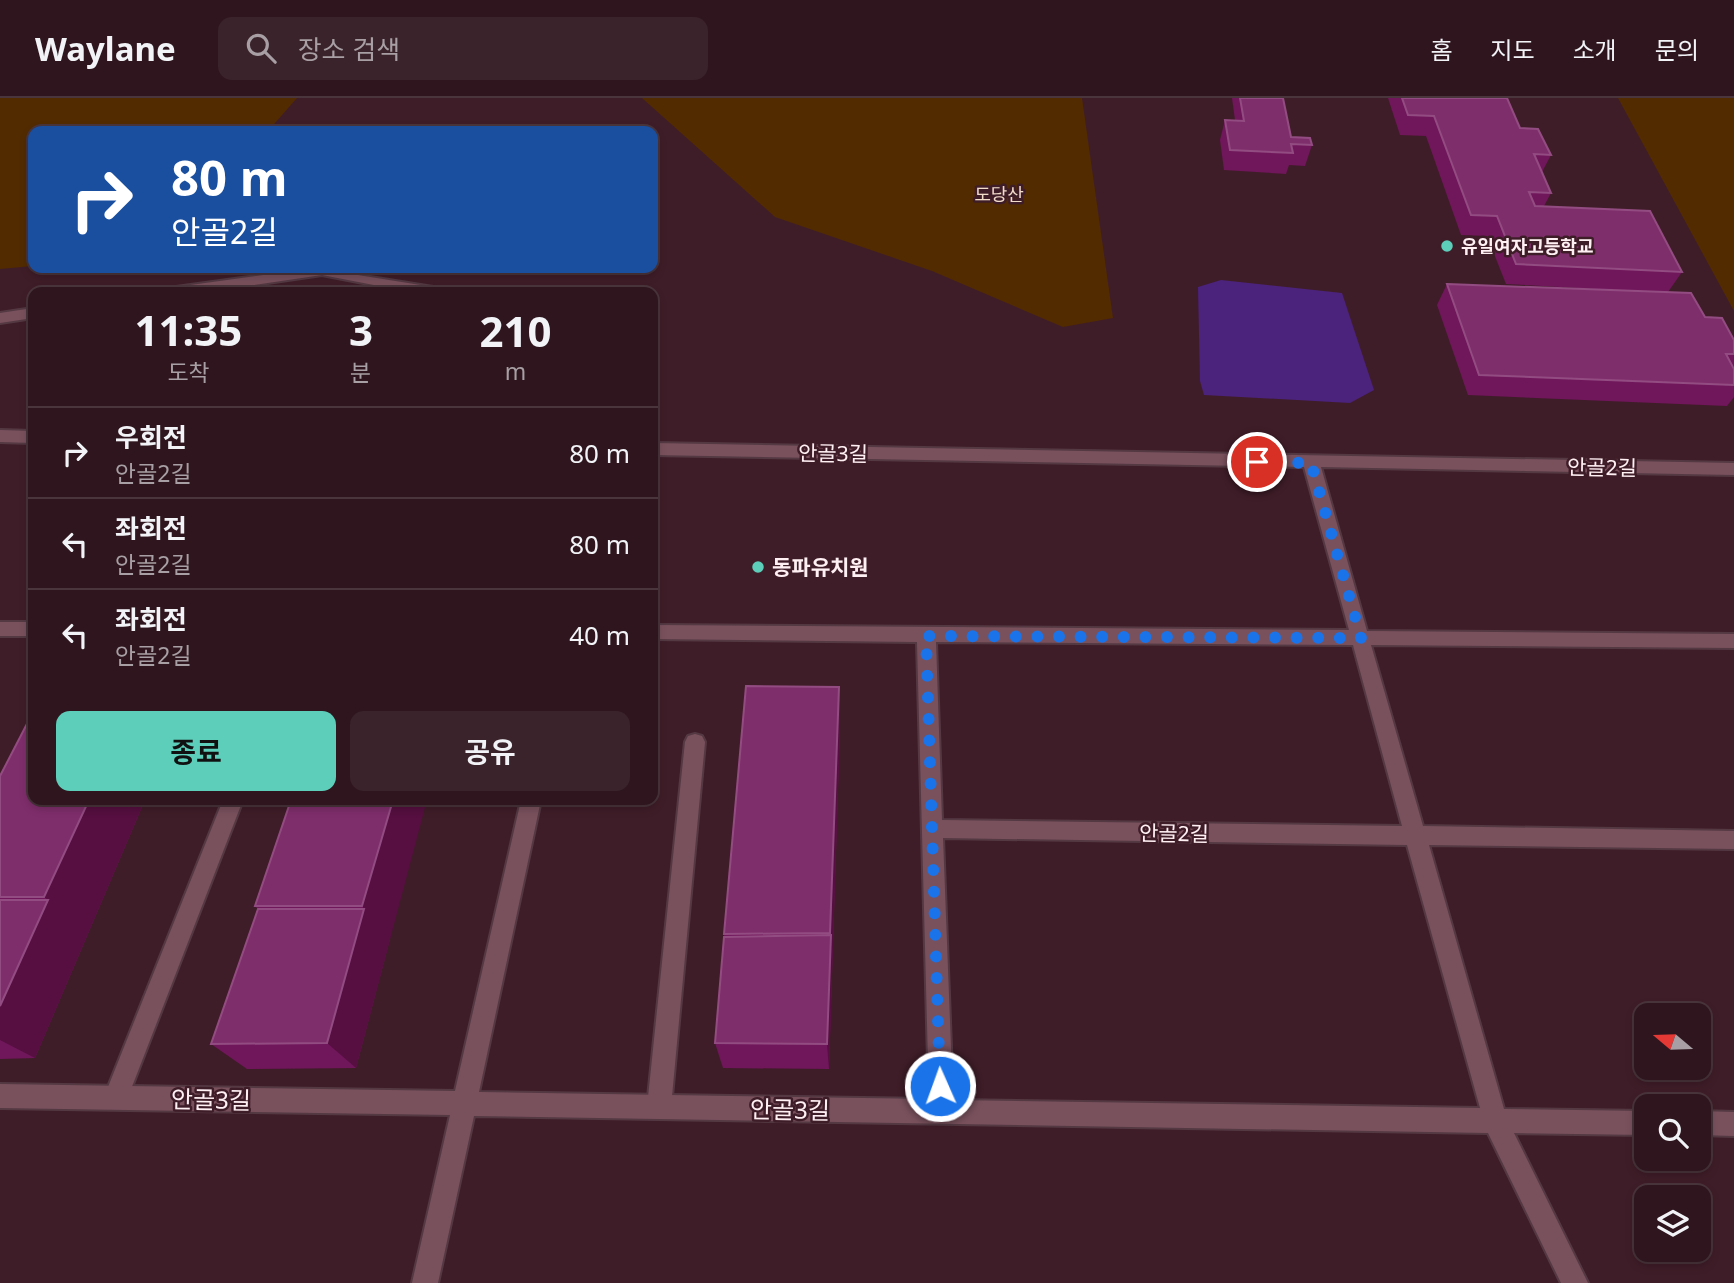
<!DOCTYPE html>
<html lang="ko">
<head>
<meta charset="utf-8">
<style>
  body { margin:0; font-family:"Noto Sans","Noto Sans KR",sans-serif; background:#3b232b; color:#f1f3f6; height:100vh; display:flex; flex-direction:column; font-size:26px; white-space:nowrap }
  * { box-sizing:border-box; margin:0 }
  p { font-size:23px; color:#a79fa4 }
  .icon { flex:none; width:38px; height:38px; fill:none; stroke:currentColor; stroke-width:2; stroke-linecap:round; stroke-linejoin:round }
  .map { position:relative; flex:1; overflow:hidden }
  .panel { position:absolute; left:28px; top:189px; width:630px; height:518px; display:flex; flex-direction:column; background:#2f161e; border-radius:14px; box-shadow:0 4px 10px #0003,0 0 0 2px #4a353c }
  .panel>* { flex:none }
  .guide { position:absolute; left:28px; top:28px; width:630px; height:147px; border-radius:14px; box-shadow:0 4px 10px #0003,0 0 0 2px #4a353c; background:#1a4fa0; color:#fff; overflow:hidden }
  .needle { width:46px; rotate:289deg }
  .buttons { position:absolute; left:1634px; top:905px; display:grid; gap:14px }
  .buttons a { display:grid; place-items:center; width:77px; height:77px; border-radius:14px; background:#2f161e; box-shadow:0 4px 10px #0003,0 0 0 2px #4a353c; font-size:35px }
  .pin { position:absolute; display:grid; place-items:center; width:60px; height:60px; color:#fff; margin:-30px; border:4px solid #fff; border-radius:50%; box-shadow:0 2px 7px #0007 }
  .me { position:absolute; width:77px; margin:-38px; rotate:358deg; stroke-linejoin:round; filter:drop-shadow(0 0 5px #0008) }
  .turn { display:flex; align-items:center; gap:24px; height:147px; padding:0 28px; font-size:32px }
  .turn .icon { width:91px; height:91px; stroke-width:2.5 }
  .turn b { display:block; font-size:49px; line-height:60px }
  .eta { display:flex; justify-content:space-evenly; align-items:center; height:119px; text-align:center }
  .eta b { font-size:42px; font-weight:700; line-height:49px }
  .action { display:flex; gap:14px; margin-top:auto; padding:14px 28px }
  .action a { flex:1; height:80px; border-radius:14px; background:#5cceba; color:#111; font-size:28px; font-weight:700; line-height:80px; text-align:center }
  .action a+a { background:#3b232b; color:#f1f3f6 }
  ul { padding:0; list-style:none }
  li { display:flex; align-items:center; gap:21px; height:91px; padding:0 28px; border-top:2px solid #4a353c }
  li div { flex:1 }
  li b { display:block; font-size:26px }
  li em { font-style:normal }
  header { display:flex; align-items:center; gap:42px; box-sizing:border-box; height:98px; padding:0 35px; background:#2f161e; border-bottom:2px solid #4a353c }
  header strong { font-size:33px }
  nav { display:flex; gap:38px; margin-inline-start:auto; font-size:24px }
  .search { width:490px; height:63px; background:#3b232b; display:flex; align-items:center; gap:18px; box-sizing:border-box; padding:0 24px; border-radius:14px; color:#a79fa4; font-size:26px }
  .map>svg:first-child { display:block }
  .green { fill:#522b00 }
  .water { fill:#4b227c }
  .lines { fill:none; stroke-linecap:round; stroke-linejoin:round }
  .service-casing { stroke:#543943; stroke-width:4 }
  .minor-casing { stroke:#543943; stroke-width:4 }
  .service { fill:#79515d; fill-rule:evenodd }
  .minor { fill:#79515d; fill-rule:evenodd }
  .wall { fill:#70165b }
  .shaded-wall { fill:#560f40 }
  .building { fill:#7f2e6c; stroke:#934c81; stroke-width:2 }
  .route { stroke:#1a73e8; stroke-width:12; stroke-dasharray:0 21.6 }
  .poi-dot { fill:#5cceba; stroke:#3f1d28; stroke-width:2.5 }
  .labels { text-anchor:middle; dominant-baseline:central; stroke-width:5; stroke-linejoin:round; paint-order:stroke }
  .far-park-label { font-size:18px; fill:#f1dbc9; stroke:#3f1d28 }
  .far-poi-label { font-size:18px; font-weight:bold; fill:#fff0f4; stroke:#3f1d28; text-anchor:start }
  .street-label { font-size:21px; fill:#fff0f4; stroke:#3f1d28 }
  .poi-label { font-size:21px; font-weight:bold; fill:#fff0f4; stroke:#3f1d28; text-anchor:start }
  .near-street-label { font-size:24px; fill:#fff0f4; stroke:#3f1d28 }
</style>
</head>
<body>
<header>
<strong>Waylane</strong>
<div class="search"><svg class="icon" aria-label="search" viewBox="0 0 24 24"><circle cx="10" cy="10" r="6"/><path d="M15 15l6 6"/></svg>장소 검색</div>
<nav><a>홈</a><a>지도</a><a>소개</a><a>문의</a></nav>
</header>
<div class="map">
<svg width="1734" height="1185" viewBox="0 0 1734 1185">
  <rect width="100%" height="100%" fill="#3f1d28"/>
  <!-- green -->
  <g class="green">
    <polygon points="0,0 297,0 268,33 33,33 33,168 0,171"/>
    <polygon points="642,0 1082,0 1113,220 1063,229 932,173 775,119"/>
    <polygon points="1618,0 1734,0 1734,213"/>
  </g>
  <!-- water -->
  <polygon class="water" points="1221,182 1342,195 1374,292 1350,305 1204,297 1200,283 1198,189"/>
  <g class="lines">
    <!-- service casing -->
    <g class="service-casing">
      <g id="service">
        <polygon points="695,636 702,638 705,644 671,1009 668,1018 659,1021 650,1018 647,1009 685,644 688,638"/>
        <polygon points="223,702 243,702 128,999 124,1007 116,1011 108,1007 104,999"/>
      </g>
    </g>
    <!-- minor casing -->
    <g class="minor-casing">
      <g id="minor">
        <polygon points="314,170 433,189 440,194 410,194 322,177 206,194 169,194 176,189"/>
        <polygon points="33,210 33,220 0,225 0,215"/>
        <polygon points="0,332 33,333 33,345 0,344"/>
        <path d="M 653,345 L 1734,365 L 1734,377 L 1321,369 L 1367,533 L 1734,536 L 1734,550 L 1371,547 L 1423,728 L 1734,733 L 1734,751 L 1429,747 L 1504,1011 L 1647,1013 L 1647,1037 L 1514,1035 L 1588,1185 L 1561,1185 L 1488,1035 L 474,1018 L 438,1185 L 412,1185 L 450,1017 L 0,1010 L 0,986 L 455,993 L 521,702 L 541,702 L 479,994 L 929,1001 L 917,544 L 653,541 L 653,527 L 1349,532 L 1304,369 L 653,357 ZM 936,544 L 1353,547 L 1402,728 L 942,722 ZM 943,740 L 1407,747 L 1480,1010 L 953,1002 Z"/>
        <rect x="0" y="524" width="33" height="14"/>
        <polygon points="1699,1013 1734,1014 1734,1038 1699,1037"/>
      </g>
    </g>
    <!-- service -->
    <use href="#service" class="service"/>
    <!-- minor -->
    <use href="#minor" class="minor"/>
  </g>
  <!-- wall -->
  <g class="wall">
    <polygon points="1232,0 1283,0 1291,39 1312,47 1305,68 1289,67 1286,76 1224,72 1220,42 1225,22 1235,22"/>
    <polygon points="1388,0 1507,0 1520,30 1551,57 1542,74 1551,95 1544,108 1682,174 1668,194 1705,219 1734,242 1734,268 1733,269 1734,271 1734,299 1727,308 1468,297 1437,207 1447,186 1631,193 1506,186 1487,138 1461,137 1426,38 1400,37"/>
    <polygon points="839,589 840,629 829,971 723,970 715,945 724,836"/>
    <polygon points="0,678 33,702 145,702 35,960 0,961"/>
    <polygon points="291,702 390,841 356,970 247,971 211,946 258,811 255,808"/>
  </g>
  <!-- shaded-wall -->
  <g class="shaded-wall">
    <polygon points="839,589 840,629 829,971 827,946"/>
    <polygon points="89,702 145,702 35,960 0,942 0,908 48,802 44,799"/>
    <polygon points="393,702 427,702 356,970 327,945 364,811 362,808"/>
  </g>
  <!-- building -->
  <g class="building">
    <polygon points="1240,0 1283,0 1291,39 1310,40 1312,47 1291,46 1293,55 1230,52 1225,22 1244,23"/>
    <polygon points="1402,0 1507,0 1520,30 1538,31 1551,57 1534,56 1551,95 1529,94 1535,108 1650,113 1682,174 1516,166 1497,118 1471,117 1434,18 1408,17"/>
    <polygon points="1447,186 1691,195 1705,219 1722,220 1734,242 1734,256 1726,256 1734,271 1734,287 1479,277"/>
    <polygon points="746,588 839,589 830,835 724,836"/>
    <polygon points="31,618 33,618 33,702 89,702 44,799 0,799 0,678"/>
    <polygon points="291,702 393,702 362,808 255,808"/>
    <polygon points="0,802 48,802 0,908"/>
    <polygon points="258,811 364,811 327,945 211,946"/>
    <polygon points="831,837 827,946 715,945 724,839"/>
  </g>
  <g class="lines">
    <!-- route -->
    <polyline class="route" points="940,988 926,538 1361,540 1311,365 1257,364"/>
  </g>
  <!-- markers -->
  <g class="poi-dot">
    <circle cx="1447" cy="148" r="7"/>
    <circle cx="758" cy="469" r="7"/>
  </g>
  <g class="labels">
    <!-- far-park labels -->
    <g class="far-park-label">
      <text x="999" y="96">도당산</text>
    </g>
    <!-- far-poi labels -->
    <g class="far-poi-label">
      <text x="1461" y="148">유일여자고등학교</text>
    </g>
    <!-- street labels -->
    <g class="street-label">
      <text transform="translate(833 355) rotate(1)">안골3길</text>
      <text transform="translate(1602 369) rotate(1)">안골2길</text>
      <text transform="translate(1174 735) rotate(1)">안골2길</text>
    </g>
    <!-- poi labels -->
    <g class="poi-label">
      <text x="772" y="469">동파유치원</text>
    </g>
    <!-- near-street labels -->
    <g class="near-street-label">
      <text transform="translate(211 1001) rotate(1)">안골3길</text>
      <text transform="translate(790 1011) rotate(1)">안골3길</text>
    </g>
  </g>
</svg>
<div class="buttons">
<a><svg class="needle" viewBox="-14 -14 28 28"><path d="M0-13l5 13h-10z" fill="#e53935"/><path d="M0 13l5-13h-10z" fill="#a79fa4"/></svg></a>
<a><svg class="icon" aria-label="search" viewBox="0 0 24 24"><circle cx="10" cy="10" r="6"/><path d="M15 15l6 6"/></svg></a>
<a><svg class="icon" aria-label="layers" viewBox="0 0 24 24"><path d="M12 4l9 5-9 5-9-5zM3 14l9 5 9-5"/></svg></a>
</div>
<div class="pin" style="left:1257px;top:364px;background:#d93025"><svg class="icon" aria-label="arrive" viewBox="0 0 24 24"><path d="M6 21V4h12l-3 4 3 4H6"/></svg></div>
<svg class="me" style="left:940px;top:988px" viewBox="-20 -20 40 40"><circle r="17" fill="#1a73e8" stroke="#fff" stroke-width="3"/><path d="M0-11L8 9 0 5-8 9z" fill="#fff"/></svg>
<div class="guide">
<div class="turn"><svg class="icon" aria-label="right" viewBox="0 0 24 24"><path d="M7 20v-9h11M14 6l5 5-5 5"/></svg><div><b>80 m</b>안골2길</div></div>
</div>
<section class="panel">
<div class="eta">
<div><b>11:35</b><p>도착</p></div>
<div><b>3</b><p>분</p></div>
<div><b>210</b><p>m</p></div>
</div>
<ul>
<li><svg class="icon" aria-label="right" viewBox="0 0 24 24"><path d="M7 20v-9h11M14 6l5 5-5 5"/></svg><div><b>우회전</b><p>안골2길</p></div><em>80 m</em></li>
<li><svg class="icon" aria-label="left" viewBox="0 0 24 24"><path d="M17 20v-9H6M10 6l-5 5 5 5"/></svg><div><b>좌회전</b><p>안골2길</p></div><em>80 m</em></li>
<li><svg class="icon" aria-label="left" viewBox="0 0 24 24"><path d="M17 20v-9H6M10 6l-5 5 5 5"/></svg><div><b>좌회전</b><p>안골2길</p></div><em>40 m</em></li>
</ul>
<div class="action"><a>종료</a><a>공유</a></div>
</section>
</div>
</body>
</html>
